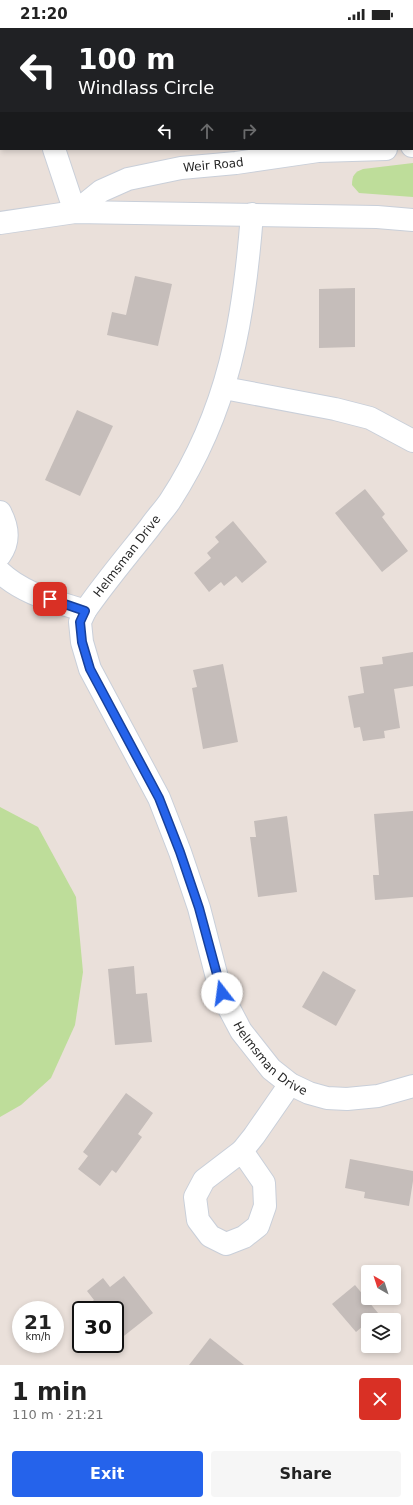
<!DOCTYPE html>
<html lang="en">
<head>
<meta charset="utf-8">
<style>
  body { margin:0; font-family:"DejaVu Sans",sans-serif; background:#f6f6f6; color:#222; height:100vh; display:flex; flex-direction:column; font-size:15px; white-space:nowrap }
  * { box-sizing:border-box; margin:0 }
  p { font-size:13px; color:#767676 }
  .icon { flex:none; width:22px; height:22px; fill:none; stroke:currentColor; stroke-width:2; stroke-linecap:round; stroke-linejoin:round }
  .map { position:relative; height:1337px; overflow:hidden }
  .panel { display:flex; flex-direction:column; background:#fff; flex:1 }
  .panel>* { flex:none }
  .hud { position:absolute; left:0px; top:0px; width:413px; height:122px; box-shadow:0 2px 6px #0003; background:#202124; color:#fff; overflow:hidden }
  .needle { width:26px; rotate:321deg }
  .fabs { position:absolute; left:361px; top:1237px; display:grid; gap:8px }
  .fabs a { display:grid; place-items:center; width:40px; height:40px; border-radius:4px; background:#fff; box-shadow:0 2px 6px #0003; font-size:20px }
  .speed { position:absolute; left:12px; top:1273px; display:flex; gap:8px; font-size:20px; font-weight:700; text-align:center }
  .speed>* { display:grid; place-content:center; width:52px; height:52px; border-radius:50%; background:#fff; box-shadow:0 2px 6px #0003; line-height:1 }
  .speed small { font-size:10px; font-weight:400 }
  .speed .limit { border:2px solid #111; border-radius:6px; background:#fff; color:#111 }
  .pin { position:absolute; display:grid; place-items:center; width:34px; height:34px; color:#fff; margin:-17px; border-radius:8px; box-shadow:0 2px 6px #0006 }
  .me { position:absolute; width:44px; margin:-22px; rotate:345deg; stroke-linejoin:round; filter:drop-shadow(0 0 3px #0008) }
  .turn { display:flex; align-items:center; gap:14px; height:84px; padding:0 12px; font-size:18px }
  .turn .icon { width:52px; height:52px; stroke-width:2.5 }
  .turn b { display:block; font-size:28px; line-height:34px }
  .lanes { display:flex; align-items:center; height:38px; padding:0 12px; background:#0003; justify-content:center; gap:20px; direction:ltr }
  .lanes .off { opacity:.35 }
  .round { display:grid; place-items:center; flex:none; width:42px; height:42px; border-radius:4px; background:#f6f6f6 }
  .headline { display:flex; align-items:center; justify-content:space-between; height:68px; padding:0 12px }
  h1 { font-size:24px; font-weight:600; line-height:30px }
  .primary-button { display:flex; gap:8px; margin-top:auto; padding:8px 12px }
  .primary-button a { flex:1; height:46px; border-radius:4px; background:#2563eb; color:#fff; font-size:16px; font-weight:600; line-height:46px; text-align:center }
  .primary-button a+a { background:#f6f6f6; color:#222 }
  .status { display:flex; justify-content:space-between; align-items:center; height:28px; padding:0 20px; background:#fff; direction:ltr }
  .status svg { height:11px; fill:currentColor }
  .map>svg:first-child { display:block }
  .green { fill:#bedd9a }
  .building { fill:#c5bdba }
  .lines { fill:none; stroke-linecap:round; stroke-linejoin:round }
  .minor-casing { stroke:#c9cfd9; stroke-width:24 }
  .minor { stroke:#fff; stroke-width:22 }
  .route-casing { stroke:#184099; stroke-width:10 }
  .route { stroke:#2563eb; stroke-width:7 }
  .labels { text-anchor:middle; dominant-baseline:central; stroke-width:3; stroke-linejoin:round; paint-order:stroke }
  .street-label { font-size:12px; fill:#282828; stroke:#fff }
</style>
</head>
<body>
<div class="status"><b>21:20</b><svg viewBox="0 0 49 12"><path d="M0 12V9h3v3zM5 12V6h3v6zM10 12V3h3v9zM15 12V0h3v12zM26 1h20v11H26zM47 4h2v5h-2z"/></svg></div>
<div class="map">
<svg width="413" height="1337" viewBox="0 0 413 1337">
  <rect width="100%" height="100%" fill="#eae0da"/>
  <!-- green -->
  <g class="green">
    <path d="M 413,135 L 413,169 L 359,165 L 352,157 C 352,147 355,144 363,141 Z"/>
    <polygon points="0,779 38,799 76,869 83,944 75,997 51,1050 21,1077 0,1089"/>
  </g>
  <!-- building -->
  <g class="building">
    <polygon points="135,248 172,256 158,318 107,307 112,284 126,287"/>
    <polygon points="355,260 355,319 319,320 319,261"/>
    <polygon points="77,382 113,398 80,468 45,452"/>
    <polygon points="365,461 385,486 382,489 408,523 382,544 335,485"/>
    <polygon points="233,493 267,534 242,555 236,548 224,558 221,554 209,564 194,545 211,530 207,525 219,514 215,509"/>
    <polygon points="413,624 413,658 394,661 400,700 384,703 385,710 363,713 360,699 354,700 348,668 364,665 360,639 383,636 382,629"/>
    <polygon points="223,636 238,714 203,721 192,660 197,659 193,642"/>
    <polygon points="413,783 413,869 375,872 373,847 379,847 374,786"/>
    <polygon points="287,788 297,864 258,869 250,809 256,809 254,793"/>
    <polygon points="134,938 136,966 147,965 152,1014 115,1017 108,941"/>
    <polygon points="323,943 356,962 336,998 302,979"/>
    <polygon points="126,1065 153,1085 138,1106 142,1109 116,1145 112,1142 100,1158 78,1141 88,1128 83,1124"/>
    <polygon points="350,1131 413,1143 413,1153 409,1178 364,1170 365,1164 345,1160"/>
    <polygon points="124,1248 153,1285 115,1315 115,1282 82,1282 94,1272 87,1263 103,1250 110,1259"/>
    <polygon points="355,1257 378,1285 356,1304 332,1276"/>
    <polygon points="210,1310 244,1337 189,1337"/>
  </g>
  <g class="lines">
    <!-- minor casing -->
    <g class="minor-casing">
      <g id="minor">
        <polyline points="304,0 304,1"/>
        <polyline points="0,29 1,30"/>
        <polyline points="412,118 413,117"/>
        <path id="s1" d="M 54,121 L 75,184 L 101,163 L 128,151 L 181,140 L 236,135 L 318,123 L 386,121"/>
        <path id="s2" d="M 252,186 C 244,292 229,382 170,473 C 164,482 156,490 150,499 C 128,527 105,554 85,583 L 80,594 L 82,614 L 90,641 L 159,770 L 180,824 L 199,880 L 221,965 L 241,1003 L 271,1041 L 290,1056 L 309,1065 L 327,1070 L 347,1071 L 378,1068 L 413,1058"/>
        <polyline points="0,195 75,184 377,189 413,192"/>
        <polyline points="224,360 335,381 370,390 413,413"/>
        <path d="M 0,484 C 8,499 10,513 0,527"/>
        <path d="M 0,544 C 23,566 55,573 85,583"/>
        <polygon points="242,1123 264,1155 265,1178 258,1198 244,1209 226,1216 210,1208 198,1192 195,1169 204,1152"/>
        <polyline points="242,1123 254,1108 290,1056"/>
      </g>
    </g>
    <!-- minor -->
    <use href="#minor" class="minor"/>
  </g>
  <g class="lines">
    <!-- route casing -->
    <g class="route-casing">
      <polyline id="route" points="50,571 85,583 80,594 82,614 90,641 159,770 180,824 199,880 222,965"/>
    </g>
    <!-- route -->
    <use href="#route" class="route"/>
  </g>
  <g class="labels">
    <!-- street labels -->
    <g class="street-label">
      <text stroke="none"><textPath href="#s1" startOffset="216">Weir Road</textPath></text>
      <text transform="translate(127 528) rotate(-52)">Helmsman Drive</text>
      <text stroke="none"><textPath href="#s2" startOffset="936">Helmsman Drive</textPath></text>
    </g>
  </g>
</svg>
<div class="fabs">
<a><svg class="needle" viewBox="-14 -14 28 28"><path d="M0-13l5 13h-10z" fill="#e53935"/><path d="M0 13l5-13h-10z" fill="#767676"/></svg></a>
<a><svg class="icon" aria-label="layers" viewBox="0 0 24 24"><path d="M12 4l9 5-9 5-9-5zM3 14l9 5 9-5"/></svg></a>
</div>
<div class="speed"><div>21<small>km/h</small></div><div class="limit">30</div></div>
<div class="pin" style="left:50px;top:571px;background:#d93025"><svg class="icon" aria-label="arrive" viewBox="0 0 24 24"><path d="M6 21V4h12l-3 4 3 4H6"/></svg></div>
<svg class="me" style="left:222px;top:965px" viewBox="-20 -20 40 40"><circle r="19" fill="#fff"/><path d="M0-13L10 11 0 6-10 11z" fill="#2563eb"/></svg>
<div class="hud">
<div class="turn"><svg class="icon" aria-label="left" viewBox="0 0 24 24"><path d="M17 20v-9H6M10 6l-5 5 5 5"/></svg><div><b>100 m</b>Windlass Circle</div></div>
<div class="lanes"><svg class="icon" aria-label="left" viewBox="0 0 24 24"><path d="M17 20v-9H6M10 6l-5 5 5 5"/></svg><svg class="icon off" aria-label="ahead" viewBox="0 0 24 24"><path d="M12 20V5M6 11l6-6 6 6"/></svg><svg class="icon off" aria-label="right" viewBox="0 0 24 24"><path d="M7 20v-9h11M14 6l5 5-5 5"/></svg></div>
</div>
</div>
<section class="panel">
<div class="headline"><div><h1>1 min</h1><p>110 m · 21:21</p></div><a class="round" style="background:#d93025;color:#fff"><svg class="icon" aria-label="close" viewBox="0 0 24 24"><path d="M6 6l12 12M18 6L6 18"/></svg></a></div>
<div class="primary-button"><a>Exit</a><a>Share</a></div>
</section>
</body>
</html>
